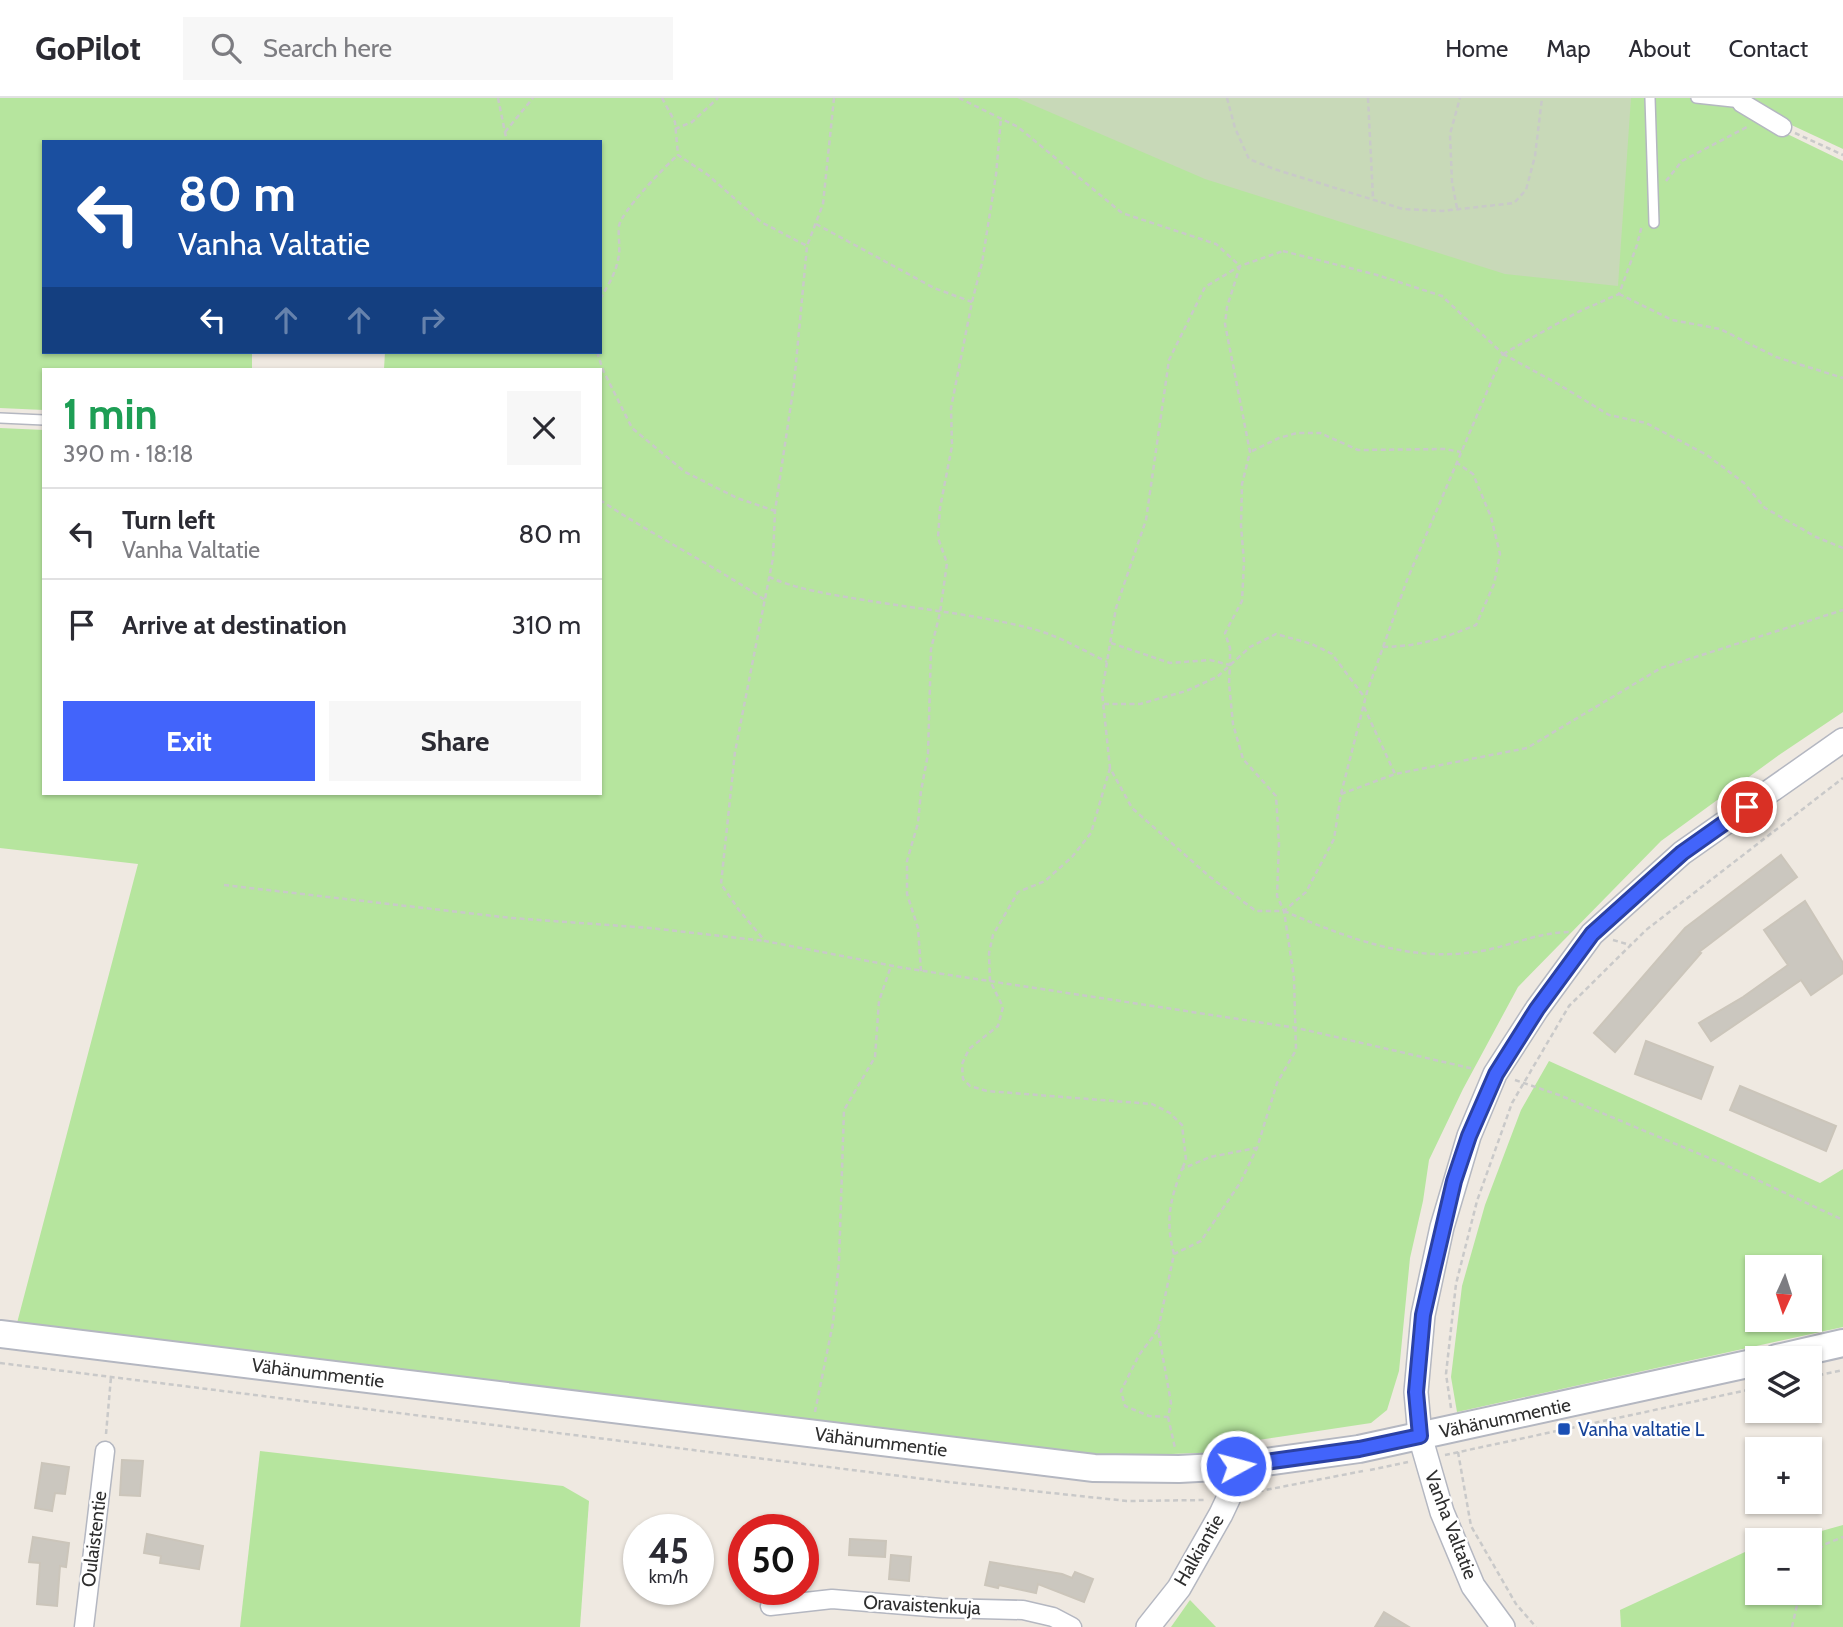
<!DOCTYPE html>
<html lang="en">
<head>
<meta charset="utf-8">
<style>
  body { margin:0; font-family:Cabin,sans-serif; background:#f7f7f7; color:#2b2b33; height:100vh; display:flex; flex-direction:column; font-size:26px; white-space:nowrap }
  * { box-sizing:border-box; margin:0 }
  p { font-size:23px; color:#7c7c81 }
  .icon { flex:none; width:38px; height:38px; fill:none; stroke:currentColor; stroke-width:2; stroke-linecap:round; stroke-linejoin:round }
  .map { position:relative; flex:1; overflow:hidden }
  .drawer { position:absolute; left:42px; top:270px; width:560px; height:427px; display:flex; flex-direction:column; background:#fff; border-radius:0px; box-shadow:0 2px 5px #0004 }
  .drawer>* { flex:none }
  .hud { position:absolute; left:42px; top:42px; width:560px; height:214px; border-radius:0px; box-shadow:0 2px 5px #0004; background:#1a4fa0; color:#fff; overflow:hidden }
  .needle { width:46px; rotate:183deg }
  .tools { position:absolute; left:1745px; top:1157px; display:grid; gap:14px }
  .tools a { display:grid; place-items:center; width:77px; height:77px; border-radius:0px; background:#fff; box-shadow:0 2px 5px #0004; font-size:35px }
  .speed { position:absolute; left:623px; top:1416px; display:flex; gap:14px; font-size:35px; font-weight:700; text-align:center }
  .speed>* { display:grid; place-content:center; width:91px; height:91px; border-radius:50%; background:#fff; box-shadow:0 2px 5px #0004; line-height:1 }
  .speed small { font-size:18px; font-weight:400 }
  .speed .limit { border:10px solid #d22; background:#fff; color:#111 }
  .pin { position:absolute; display:grid; place-items:center; width:60px; height:60px; color:#fff; margin:-30px; border:4px solid #fff; border-radius:50%; box-shadow:0 2px 7px #0007 }
  .me { position:absolute; width:77px; margin:-38px; rotate:83deg; stroke-linejoin:round; filter:drop-shadow(0 0 5px #0008) }
  .turn { display:flex; align-items:center; gap:24px; height:147px; padding:0 21px; font-size:32px }
  .turn .icon { width:91px; height:91px; stroke-width:2.5 }
  .turn b { display:block; font-size:49px; line-height:60px }
  .lanes { display:flex; align-items:center; height:66px; padding:0 21px; background:#0003; justify-content:center; gap:35px; direction:ltr }
  .lanes .off { opacity:.35 }
  .round { display:grid; place-items:center; flex:none; width:74px; height:74px; border-radius:0px; background:#f7f7f7 }
  .overview { display:flex; align-items:center; justify-content:space-between; height:119px; padding:0 21px }
  h1 { font-size:42px; font-weight:700; line-height:52px; color:#1e9e55 }
  .cta { display:flex; gap:14px; margin-top:auto; padding:14px 21px }
  .cta a { flex:1; height:80px; border-radius:0px; background:#4264fb; color:#fff; font-size:28px; font-weight:700; line-height:80px; text-align:center }
  .cta a+a { background:#f7f7f7; color:#2b2b33 }
  ul { padding:0; list-style:none }
  li { display:flex; align-items:center; gap:21px; height:91px; padding:0 21px; border-top:2px solid #e1e1e2 }
  li div { flex:1 }
  li b { display:block; font-size:26px }
  li em { font-style:normal }
  header { display:flex; align-items:center; gap:42px; box-sizing:border-box; height:98px; padding:0 35px; background:#fff; border-bottom:2px solid #e1e1e2 }
  header strong { font-size:33px }
  nav { display:flex; gap:38px; margin-inline-start:auto; font-size:24px }
  .search { width:490px; height:63px; background:#f7f7f7; display:flex; align-items:center; gap:18px; box-sizing:border-box; padding:0 24px; border-radius:0px; color:#7c7c81; font-size:26px }
  .map>svg:first-child { display:block }
  .green { fill:#b6e59e; fill-rule:evenodd }
  .cemetery { fill:#c8d9b8 }
  .building { fill:#cbc7bf; stroke:#cbc5ba; stroke-width:2 }
  .lines { fill:none; stroke-linecap:round; stroke-linejoin:round }
  .service-casing { stroke:#b4b7c1; stroke-width:12 }
  .minor-casing { stroke:#b4b7c1; stroke-width:21 }
  .tertiary-casing { stroke:#b4b7c1; stroke-width:26 }
  .secondary-casing { stroke:#b4b7c1; stroke-width:30 }
  .path { stroke:#c9c9c9; stroke-width:2.5; stroke-dasharray:5 3.5; stroke-linecap:butt }
  .service { stroke:#fff; stroke-width:9 }
  .minor { stroke:#fff; stroke-width:18 }
  .tertiary { stroke:#fff; stroke-width:23 }
  .secondary { stroke:#fff; stroke-width:26 }
  .route-casing { stroke:#2b41a3; stroke-width:18 }
  .route { stroke:#4264fb; stroke-width:12 }
  .transit-dot { fill:#1a4fb4; stroke:#fff; stroke-width:2.5 }
  .labels { text-anchor:middle; dominant-baseline:central; stroke-width:5; stroke-linejoin:round; paint-order:stroke }
  .street-label { font-size:19px; fill:#2e2e2e; stroke:#fff }
  .transit-label { font-size:19px; fill:#164399; stroke:#fff; text-anchor:start }
</style>
</head>
<body>
<header>
<strong>GoPilot</strong>
<div class="search"><svg class="icon" aria-label="search" viewBox="0 0 24 24"><circle cx="10" cy="10" r="6"/><path d="M15 15l6 6"/></svg>Search here</div>
<nav><a>Home</a><a>Map</a><a>About</a><a>Contact</a></nav>
</header>
<div class="map">
<svg width="1843" height="1529" viewBox="0 0 1843 1529">
  <rect width="100%" height="100%" fill="#efe9e1"/>
  <!-- green -->
  <g class="green">
    <polygon points="0,0 1739,0 1775,30 1843,63 1843,614 1779,657 1661,743 1518,889 1463,991 1429,1062 1423,1103 1410,1160 1399,1273 1387,1312 1371,1325 1258,1342 1225,1354 1090,1359 834,1329 17,1225 138,766 0,750 0,330 44,332 44,695 600,695 600,271 384,271 385,254 600,254 600,44 44,44 44,254 252,254 252,271 44,271 44,312 0,310"/>
    <polygon points="1747,0 1843,0 1843,51 1785,24"/>
    <path d="M 1549,963 L 1820,1085 L 1843,1071 L 1843,1229 L 1457,1314 L 1451,1279 L 1462,1188 L 1485,1107 L 1521,1012 ZM 1810,1169 L 1810,1222 L 1757,1222 L 1757,1169 Z"/>
    <polygon points="260,1353 563,1388 589,1403 580,1529 240,1529"/>
    <polygon points="1843,1427 1843,1529 1621,1529 1620,1512 1745,1454 1757,1451 1757,1494 1810,1494 1810,1442 1789,1442"/>
    <polygon points="1190,1502 1216,1529 1171,1529"/>
  </g>
  <!-- cemetery -->
  <polygon class="cemetery" points="1017,0 1631,0 1618,188 1505,176 1205,81"/>
  <!-- building -->
  <g class="building">
    <polygon points="1781,757 1797,779 1699,854 1701,855 1615,954 1594,935 1685,830"/>
    <polygon points="1805,803 1843,865 1843,875 1811,897 1801,882 1711,943 1699,925 1743,899 1788,867 1764,832"/>
    <polygon points="1646,943 1713,969 1701,1001 1635,976"/>
    <polygon points="1740,988 1836,1028 1826,1053 1730,1012"/>
    <polygon points="122,1362 143,1363 140,1398 120,1397"/>
    <polygon points="42,1365 69,1369 65,1396 55,1395 52,1413 35,1410"/>
    <polygon points="147,1436 203,1448 199,1471 160,1465 161,1458 144,1455"/>
    <polygon points="33,1439 69,1445 66,1469 60,1468 57,1508 37,1506 40,1465 29,1464"/>
    <polygon points="850,1441 886,1443 885,1459 849,1457"/>
    <polygon points="891,1457 911,1459 909,1483 889,1481"/>
    <polygon points="990,1464 1062,1476 1072,1480 1075,1474 1093,1481 1084,1504 1038,1486 1036,1495 999,1487 998,1490 985,1487"/>
    <polygon points="1384,1514 1409,1529 1375,1529"/>
  </g>
  <g class="lines">
    <!-- service casing -->
    <g class="service-casing">
      <g id="service">
        <polyline points="1650,0 1654,125"/>
        <polyline points="1696,0 1742,5"/>
        <polyline points="0,320 44,322"/>
      </g>
    </g>
    <!-- minor casing -->
    <g class="minor-casing">
      <g id="minor">
        <polyline points="1739,0 1742,5 1782,29"/>
        <polyline points="770,1508 832,1501 941,1510 1023,1512 1053,1519 1072,1529"/>
        <polyline points="84,1529 105,1353"/>
      </g>
    </g>
    <!-- tertiary casing -->
    <g class="tertiary-casing">
      <g id="tertiary">
        <polyline points="1148,1529 1179,1490 1221,1416 1229,1399 1236,1368"/>
        <polyline points="1503,1529 1473,1488 1442,1414 1420,1338 1416,1294 1423,1217 1442,1129 1469,1038 1495,976 1537,911 1592,836 1682,755 1843,642"/>
      </g>
    </g>
    <!-- secondary casing -->
    <g class="secondary-casing">
      <g id="secondary">
        <polyline points="0,1236 1094,1370 1179,1371 1236,1368 1359,1351 1757,1264"/>
        <polyline points="1777,1260 1843,1245"/>
      </g>
    </g>
    <!-- path -->
    <g class="path">
      <polyline points="498,0 507,44"/>
      <polyline points="662,0 675,24 678,57 708,77 761,124 807,148"/>
      <polyline points="834,0 823,106 807,148 794,286 775,413 773,460 735,654 721,786 739,812 765,843 904,870 1297,930 1474,971"/>
      <polyline points="959,0 1018,29 1122,115 1216,146 1240,168 1227,209 1225,226 1250,354 1242,386 1241,428 1244,464 1242,503 1225,535 1230,550 1230,567"/>
      <polyline points="1227,0 1235,30 1249,61 1274,71 1403,111 1442,113 1514,105 1526,92 1535,58 1542,0"/>
      <polyline points="1368,0 1373,100"/>
      <polyline points="675,31 692,24 718,0"/>
      <polyline points="505,34 533,0"/>
      <polyline points="1795,35 1843,57"/>
      <polyline points="1666,83 1682,63 1747,29"/>
      <polyline points="1457,110 1452,84 1450,36 1460,0"/>
      <polyline points="816,126 934,190 972,204"/>
      <polygon points="1283,153 1377,177 1442,198 1503,256 1407,482 1367,594 1341,696 1334,741 1306,794 1284,813 1256,813 1210,779 1132,710 1110,670 1102,594 1116,510 1146,422 1169,262 1205,189 1240,168"/>
      <polyline points="1619,196 1672,222 1720,231 1776,259 1843,280"/>
      <path d="M 600,201 C 609,186 617,173 619,156 C 620,147 618,137 619,128 C 621,114 666,67 678,57"/>
      <polyline points="597,254 603,272 632,330 685,374 737,400 775,413"/>
      <polyline points="1503,256 1558,286 1609,317 1646,325 1707,357 1744,385 1765,410 1816,439 1843,450"/>
      <polyline points="1503,256 1578,214 1619,196 1637,147 1642,127"/>
      <polyline points="1252,353 1279,340 1297,335 1320,335 1358,352 1445,351 1461,354"/>
      <path d="M 600,402 C 654,438 711,466 765,502"/>
      <path d="M 769,479 C 796,491 828,496 858,501 C 916,511 976,516 1033,531 C 1059,538 1083,552 1107,564"/>
      <polyline points="1111,545 1170,565 1210,562 1230,567 1229,585 1233,626 1243,661 1276,698 1279,746 1277,798 1284,813 1294,880 1296,952 1277,985 1257,1050 1240,1085 1201,1143 1174,1156 1158,1232 1171,1305 1168,1319 1149,1318 1125,1308 1121,1293 1139,1257 1158,1232"/>
      <path d="M 1383,549 C 1421,548 1441,541 1476,527 L 1494,486 L 1500,456 L 1491,419 L 1473,376 L 1457,365"/>
      <polyline points="1104,606 1140,606 1186,593 1217,579 1250,549 1276,536 1312,546 1332,556 1365,600"/>
      <polyline points="1364,609 1395,676"/>
      <polyline points="1110,670 1091,735 1072,759 1045,783 1018,794 993,837 989,855 990,883 1003,909 998,928 969,951 962,966 963,981 970,988 987,993 1152,1006 1170,1015 1182,1027 1186,1062 1182,1071"/>
      <polyline points="1341,696 1395,676 1527,650 1661,570 1843,512"/>
      <polyline points="224,787 511,820 650,830 765,843"/>
      <path d="M 1284,813 C 1345,839 1408,864 1475,854 C 1506,850 1537,834 1569,834"/>
      <polyline points="1613,842 1630,847"/>
      <polyline points="921,873 918,830 907,796 907,763 918,725 921,693 928,656 931,551 940,515 947,465 938,440 940,410 952,348 951,310 972,204 982,165 996,77 1001,20"/>
      <polyline points="1515,982 1559,997 1721,1065 1843,1122"/>
      <path d="M 1174,1156 C 1165,1123 1170,1102 1182,1071 L 1210,1059 L 1256,1050"/>
      <polyline points="0,1265 948,1384 1127,1403 1205,1402"/>
      <polyline points="1810,1279 1843,1272"/>
      <polyline points="1451,1310 1446,1276 1456,1186 1477,1103 1512,1005 1569,908 1646,832 1843,680"/>
      <polyline points="815,1314 833,1225 839,1163 844,1012 875,959 879,903 891,868"/>
      <polyline points="1168,1319 1175,1350"/>
      <polyline points="106,1336 111,1279"/>
      <polyline points="1458,1354 1471,1428 1516,1506 1536,1529"/>
      <polyline points="1445,1357 1757,1290"/>
      <polyline points="1370,1372 1408,1364"/>
      <polyline points="1250,1395 1363,1373"/>
      <polyline points="1810,1466 1823,1447 1843,1439"/>
      <polyline points="1792,1529 1800,1494"/>
    </g>
    <!-- service -->
    <use href="#service" class="service"/>
    <!-- minor -->
    <use href="#minor" class="minor"/>
    <!-- tertiary -->
    <use href="#tertiary" class="tertiary"/>
    <!-- secondary -->
    <use href="#secondary" class="secondary"/>
  </g>
  <g class="lines">
    <!-- route casing -->
    <g class="route-casing">
      <polyline id="route" points="1236,1368 1359,1351 1420,1338 1416,1294 1423,1217 1433,1173 1454,1083 1469,1038 1496,976 1537,911 1592,836 1682,755 1747,709"/>
    </g>
    <!-- route -->
    <use href="#route" class="route"/>
  </g>
  <!-- markers -->
  <rect class="transit-dot" x="1557" y="1324" width="14" height="14" rx="3.5"/>
  <g class="labels">
    <!-- street labels -->
    <g class="street-label">
      <text transform="translate(318 1275) rotate(7)">Vähänummentie</text>
      <text transform="translate(1505 1320) rotate(-12)">Vähänummentie</text>
      <text transform="translate(881 1344) rotate(7)">Vähänummentie</text>
      <text transform="translate(1451 1427) rotate(69)">Vanha Valtatie</text>
      <text transform="translate(94 1441) rotate(-83)">Oulaistentie</text>
      <text transform="translate(1199 1452) rotate(-60)">Halkiantie</text>
      <text transform="translate(922 1507) rotate(3)">Oravaistenkuja</text>
    </g>
    <!-- transit labels -->
    <g class="transit-label">
      <text x="1578" y="1331">Vanha valtatie L</text>
    </g>
  </g>
</svg>
<div class="tools">
<a><svg class="needle" viewBox="-14 -14 28 28"><path d="M0-13l5 13h-10z" fill="#e53935"/><path d="M0 13l5-13h-10z" fill="#7c7c81"/></svg></a>
<a><svg class="icon" aria-label="layers" viewBox="0 0 24 24"><path d="M12 4l9 5-9 5-9-5zM3 14l9 5 9-5"/></svg></a>
<a>+</a>
<a>−</a>
</div>
<div class="speed"><div>45<small>km/h</small></div><div class="limit">50</div></div>
<div class="pin" style="left:1747px;top:709px;background:#d93025"><svg class="icon" aria-label="arrive" viewBox="0 0 24 24"><path d="M6 21V4h12l-3 4 3 4H6"/></svg></div>
<svg class="me" style="left:1236px;top:1368px" viewBox="-20 -20 40 40"><circle r="17" fill="#4264fb" stroke="#fff" stroke-width="3"/><path d="M0-11L8 9 0 5-8 9z" fill="#fff"/></svg>
<div class="hud">
<div class="turn"><svg class="icon" aria-label="left" viewBox="0 0 24 24"><path d="M17 20v-9H6M10 6l-5 5 5 5"/></svg><div><b>80 m</b>Vanha Valtatie</div></div>
<div class="lanes"><svg class="icon" aria-label="left" viewBox="0 0 24 24"><path d="M17 20v-9H6M10 6l-5 5 5 5"/></svg><svg class="icon off" aria-label="ahead" viewBox="0 0 24 24"><path d="M12 20V5M6 11l6-6 6 6"/></svg><svg class="icon off" aria-label="ahead" viewBox="0 0 24 24"><path d="M12 20V5M6 11l6-6 6 6"/></svg><svg class="icon off" aria-label="right" viewBox="0 0 24 24"><path d="M7 20v-9h11M14 6l5 5-5 5"/></svg></div>
</div>
<section class="drawer">
<div class="overview"><div><h1>1 min</h1><p>390 m · 18:18</p></div><a class="round"><svg class="icon" aria-label="close" viewBox="0 0 24 24"><path d="M6 6l12 12M18 6L6 18"/></svg></a></div>
<ul>
<li><svg class="icon" aria-label="left" viewBox="0 0 24 24"><path d="M17 20v-9H6M10 6l-5 5 5 5"/></svg><div><b>Turn left</b><p>Vanha Valtatie</p></div><em>80 m</em></li>
<li><svg class="icon" aria-label="arrive" viewBox="0 0 24 24"><path d="M6 21V4h12l-3 4 3 4H6"/></svg><div><b>Arrive at destination</b></div><em>310 m</em></li>
</ul>
<div class="cta"><a>Exit</a><a>Share</a></div>
</section>
</div>
</body>
</html>
